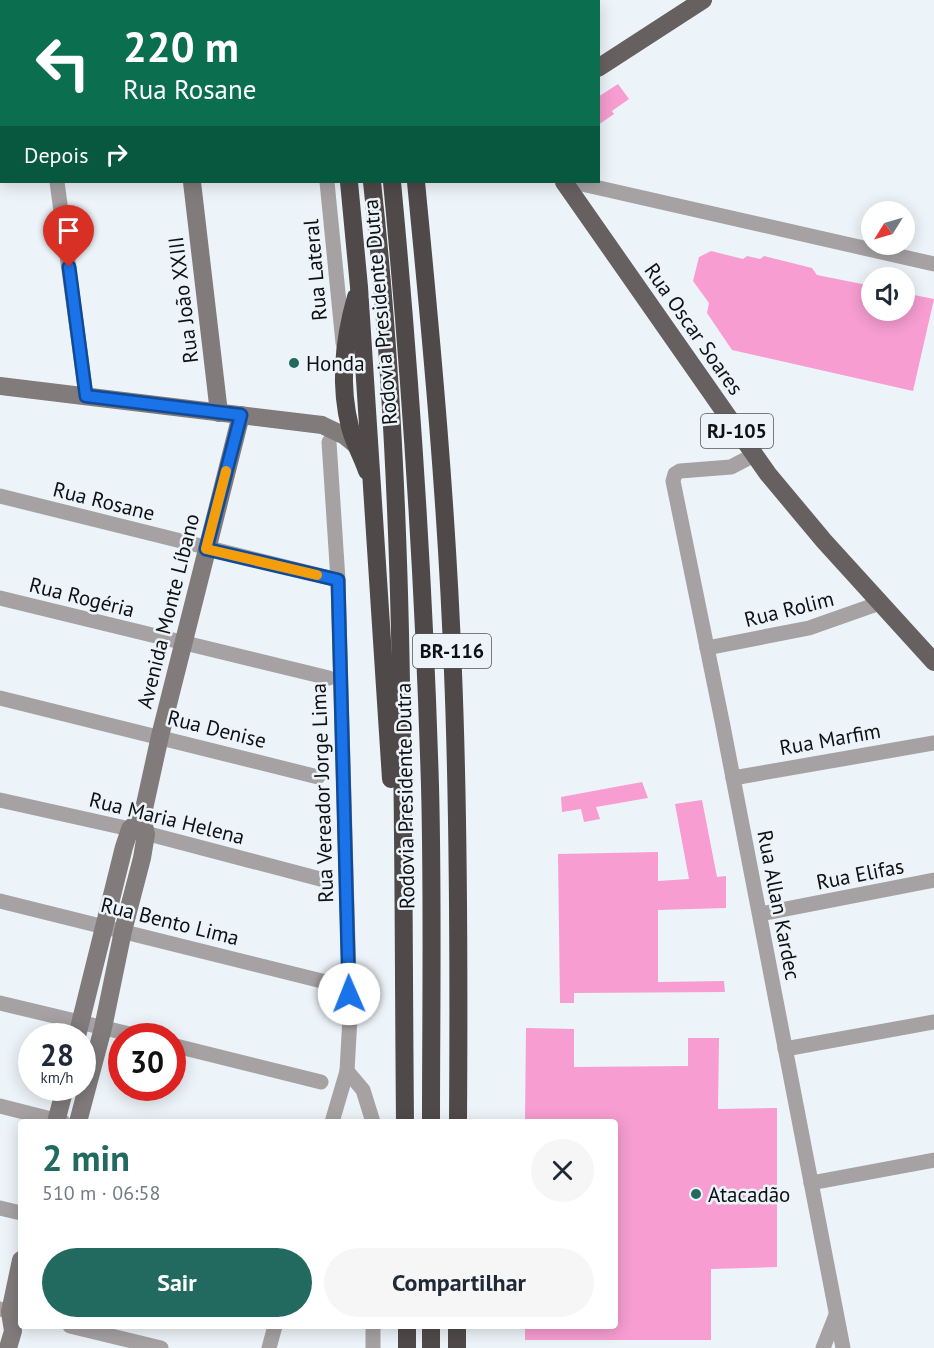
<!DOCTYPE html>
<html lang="pt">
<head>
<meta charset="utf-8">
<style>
  body { margin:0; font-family:"PT Sans",sans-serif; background:#f6f6f7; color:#1f2937; height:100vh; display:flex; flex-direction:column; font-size:22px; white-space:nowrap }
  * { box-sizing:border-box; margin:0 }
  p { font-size:20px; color:#747a83 }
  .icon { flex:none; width:33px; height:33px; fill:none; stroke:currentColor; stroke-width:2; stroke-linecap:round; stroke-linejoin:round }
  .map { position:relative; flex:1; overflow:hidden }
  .panel { position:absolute; left:18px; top:1119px; width:600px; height:210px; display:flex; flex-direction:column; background:#fff; border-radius:6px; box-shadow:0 3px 15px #0003 }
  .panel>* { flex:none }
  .top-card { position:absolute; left:0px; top:0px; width:600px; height:183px; box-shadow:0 3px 15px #0003; background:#0b6e4f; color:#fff; overflow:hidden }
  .needle { width:39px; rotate:233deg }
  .buttons { position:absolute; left:861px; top:201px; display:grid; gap:12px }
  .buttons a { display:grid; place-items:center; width:54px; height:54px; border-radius:50%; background:#fff; box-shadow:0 3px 15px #0003; font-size:30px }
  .speed { position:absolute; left:18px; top:1023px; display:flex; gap:12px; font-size:30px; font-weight:700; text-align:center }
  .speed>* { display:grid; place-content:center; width:78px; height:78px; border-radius:50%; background:#fff; box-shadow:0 3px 15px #0003; line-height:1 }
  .speed small { font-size:15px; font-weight:400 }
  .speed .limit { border:9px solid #d22; background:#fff; color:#111 }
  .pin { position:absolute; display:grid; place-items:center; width:51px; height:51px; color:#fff; margin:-62px -26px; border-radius:50% 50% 50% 0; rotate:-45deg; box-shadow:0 0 6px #0007 }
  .pin .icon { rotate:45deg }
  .me { position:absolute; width:66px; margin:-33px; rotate:359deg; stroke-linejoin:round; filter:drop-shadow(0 0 4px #0008) }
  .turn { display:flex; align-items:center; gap:21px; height:126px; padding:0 24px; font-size:27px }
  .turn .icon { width:78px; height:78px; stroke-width:2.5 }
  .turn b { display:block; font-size:42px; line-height:51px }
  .then { display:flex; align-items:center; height:57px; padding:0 24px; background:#0003; gap:12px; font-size:22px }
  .round { display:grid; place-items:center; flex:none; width:63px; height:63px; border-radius:32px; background:#f6f6f7 }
  .head { display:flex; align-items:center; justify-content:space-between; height:102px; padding:0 24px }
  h1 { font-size:36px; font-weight:600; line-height:45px; color:#226a60 }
  .action { display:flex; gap:12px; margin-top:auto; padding:12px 24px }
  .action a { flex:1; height:69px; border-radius:36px; background:#226a60; color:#fff; font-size:24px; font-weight:600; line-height:69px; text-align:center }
  .action a+a { background:#f6f6f7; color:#1f2937 }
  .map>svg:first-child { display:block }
  .building { fill:#f79dd1 }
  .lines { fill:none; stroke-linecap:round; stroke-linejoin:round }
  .street { stroke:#a6a2a3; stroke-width:15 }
  .secondary { stroke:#817b7c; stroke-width:18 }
  .primary { stroke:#676061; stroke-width:18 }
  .highway { stroke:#50494a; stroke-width:18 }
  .route-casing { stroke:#114b97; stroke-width:15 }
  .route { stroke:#1a73e8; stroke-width:10 }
  .slow { stroke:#f59e0b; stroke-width:10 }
  .poi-dot { fill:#226a60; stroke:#edf4f9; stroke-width:2 }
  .labels { text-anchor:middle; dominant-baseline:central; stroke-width:5; stroke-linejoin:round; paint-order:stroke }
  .shield { fill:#edf4f9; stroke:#515457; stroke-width:1.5 }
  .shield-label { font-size:20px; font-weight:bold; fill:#0e1012 }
  .street-label { font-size:21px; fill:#0e1012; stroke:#edf4f9 }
  .poi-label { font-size:21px; fill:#0e1012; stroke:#edf4f9; text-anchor:start }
</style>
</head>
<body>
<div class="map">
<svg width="934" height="1348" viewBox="0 0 934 1348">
  <rect width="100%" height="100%" fill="#edf4f9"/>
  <!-- building -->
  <g class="building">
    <polygon points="618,84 629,99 612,111 614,114 598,125 598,97"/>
    <polygon points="711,251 743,259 747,256 760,259 764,256 812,268 817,275 872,286 872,310 904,310 904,293 934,299 913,391 732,350 707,313 709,303 693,281 699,257"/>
    <polygon points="642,782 648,798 596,807 600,819 584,822 581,809 562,812 561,797"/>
    <polygon points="702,800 717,877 726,876 726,908 658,910 658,982 724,981 725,992 574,993 574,1003 560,1003 558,854 658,852 658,881 689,879 675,804"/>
    <polygon points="526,1028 574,1029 574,1067 688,1066 688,1038 719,1038 718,1109 777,1108 777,1267 711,1269 711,1340 525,1340 525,1326 615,1326 615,1122 525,1122"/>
  </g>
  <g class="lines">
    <!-- street -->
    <g class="street">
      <polyline points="34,0 34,2"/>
      <polyline points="304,0 304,2"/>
      <polyline points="0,94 2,94"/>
      <polyline points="57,182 86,395"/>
      <polyline points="327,182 343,343"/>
      <polyline points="573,182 934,264"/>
      <polyline points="329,442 338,580 350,1017 347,1071 332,1122"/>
      <polyline points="754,455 731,467 680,471 675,474 673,481 723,726 843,1348"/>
      <polyline points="0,496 338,580"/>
      <polyline points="0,598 329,678"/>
      <polyline points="707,648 809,628 880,603"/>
      <polyline points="0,698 318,777"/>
      <polyline points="733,778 934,743"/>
      <polyline points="0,800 130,829 324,880"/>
      <polyline points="0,901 330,983"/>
      <polyline points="760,914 934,880"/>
      <polyline points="0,1003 138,1036"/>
      <polyline points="172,1045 321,1082"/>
      <polyline points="785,1049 934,1022"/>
      <polyline points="347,1071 363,1090 373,1122"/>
      <polyline points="0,1106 63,1122"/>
      <polyline points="811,1183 934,1160"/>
      <polyline points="0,1208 21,1213"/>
      <polyline points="0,1309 21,1314"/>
      <polyline points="70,1326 161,1348"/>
      <polyline points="269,1348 275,1326"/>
      <polyline points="373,1348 373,1326"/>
      <polyline points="823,1348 836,1315"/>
    </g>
    <!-- secondary -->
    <g class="secondary">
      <polyline points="170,0 171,2"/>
      <polyline points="478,2 480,0"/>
      <polyline points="192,182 219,413"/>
      <polyline points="0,386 322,425 345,436 356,445"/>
      <polyline points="77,1036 124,847 130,829 142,818"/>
      <polyline points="56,1122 65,1088"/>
      <polyline points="78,1122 103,1028 123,931 142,858 146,834 142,818 160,736 241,415"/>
      <polyline points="8,1348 13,1331 10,1312 21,1260"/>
    </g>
    <!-- primary -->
    <g class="primary">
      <polyline points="468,2 468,0"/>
      <polyline points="598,68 703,0"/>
      <polyline points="564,182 768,474 824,541 934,662"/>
    </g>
    <!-- highway -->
    <g class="highway">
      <polyline points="328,0 328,2"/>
      <polyline points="349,0 349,2"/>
      <polyline points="371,0 371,2"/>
      <polyline points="396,0 397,2"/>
      <polyline points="349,182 359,287 391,779"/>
      <path d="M 372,182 C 407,494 402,809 405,1122"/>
      <path d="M 392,182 C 411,382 424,584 430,786 C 433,898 431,1010 431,1122"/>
      <path d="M 416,182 C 432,345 447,508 453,672 C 459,822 459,972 458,1122"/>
      <path d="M 356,297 C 344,339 339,384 350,427 C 354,443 362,456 367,471"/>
      <polyline points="407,1326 407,1348"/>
      <polyline points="431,1326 431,1348"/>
      <polyline points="457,1326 457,1348"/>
    </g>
  </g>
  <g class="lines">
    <!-- route casing -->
    <g class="route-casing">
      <polyline id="route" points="69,267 86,396 241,415 206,549 338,580 349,994"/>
    </g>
    <!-- route -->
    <use href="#route" class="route"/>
    <!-- slow -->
    <polyline class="slow" points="226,471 206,549 317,575"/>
  </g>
  <!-- markers -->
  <g class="poi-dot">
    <circle cx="294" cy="363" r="6"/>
    <circle cx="696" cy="1194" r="6"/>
  </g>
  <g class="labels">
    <!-- shield labels -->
    <g class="shield">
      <rect x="701" y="414" width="72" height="34" rx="4.5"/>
      <rect x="413" y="634" width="78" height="34" rx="4.5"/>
    </g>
    <g class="shield-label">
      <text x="737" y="431">RJ-105</text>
      <text x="452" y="651">BR-116</text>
    </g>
    <!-- street labels -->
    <g class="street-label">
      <text transform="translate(315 270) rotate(-95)">Rua Lateral</text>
      <text transform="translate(183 300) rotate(-97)">Rua João XXIII</text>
      <text transform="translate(380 312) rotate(-95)">Rodovia Presidente Dutra</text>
      <text transform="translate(694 329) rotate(55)">Rua Oscar Soares</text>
      <text transform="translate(104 501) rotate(14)">Rua Rosane</text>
      <text transform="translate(82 597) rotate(14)">Rua Rogéria</text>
      <text transform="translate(789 609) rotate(-14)">Rua Rolim</text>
      <text transform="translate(168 611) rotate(-76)">Avenida Monte Líbano</text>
      <text transform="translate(217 729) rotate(14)">Rua Denise</text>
      <text transform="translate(830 739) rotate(-10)">Rua Marfim</text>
      <text transform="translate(322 793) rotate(-92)">Rua Vereador Jorge Lima</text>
      <text transform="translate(405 796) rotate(-91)">Rodovia Presidente Dutra</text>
      <text transform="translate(167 818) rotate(14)">Rua Maria Helena</text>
      <text transform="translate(860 874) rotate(-11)">Rua Elifas</text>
      <text transform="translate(779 905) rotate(79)">Rua Allan Kardec</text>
      <text transform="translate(170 921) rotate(14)">Rua Bento Lima</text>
    </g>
    <!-- poi labels -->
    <g class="poi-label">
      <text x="306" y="363">Honda</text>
      <text x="708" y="1194">Atacadão</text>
    </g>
  </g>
</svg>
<div class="buttons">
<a><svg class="needle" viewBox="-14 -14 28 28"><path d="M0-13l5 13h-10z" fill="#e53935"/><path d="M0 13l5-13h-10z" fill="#747a83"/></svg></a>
<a><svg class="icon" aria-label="sound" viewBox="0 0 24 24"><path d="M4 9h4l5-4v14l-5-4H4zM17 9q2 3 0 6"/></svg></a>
</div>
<div class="speed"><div>28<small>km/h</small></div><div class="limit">30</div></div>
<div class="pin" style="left:69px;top:267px;background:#d93025"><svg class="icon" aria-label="arrive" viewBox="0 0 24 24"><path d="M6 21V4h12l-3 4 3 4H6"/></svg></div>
<svg class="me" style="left:349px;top:994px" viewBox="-20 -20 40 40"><circle r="19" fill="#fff"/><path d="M0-13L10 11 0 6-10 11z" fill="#1a73e8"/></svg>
<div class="top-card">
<div class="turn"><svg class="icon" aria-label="left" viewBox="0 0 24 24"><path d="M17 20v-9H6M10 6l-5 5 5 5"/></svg><div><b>220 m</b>Rua Rosane</div></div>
<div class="then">Depois<svg class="icon" aria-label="right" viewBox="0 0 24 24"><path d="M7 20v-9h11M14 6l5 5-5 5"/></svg></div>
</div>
<section class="panel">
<div class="head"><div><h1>2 min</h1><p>510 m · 06:58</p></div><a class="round"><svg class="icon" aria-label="close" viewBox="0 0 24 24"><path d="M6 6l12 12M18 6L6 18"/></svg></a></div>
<div class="action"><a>Sair</a><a>Compartilhar</a></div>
</section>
</div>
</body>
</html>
